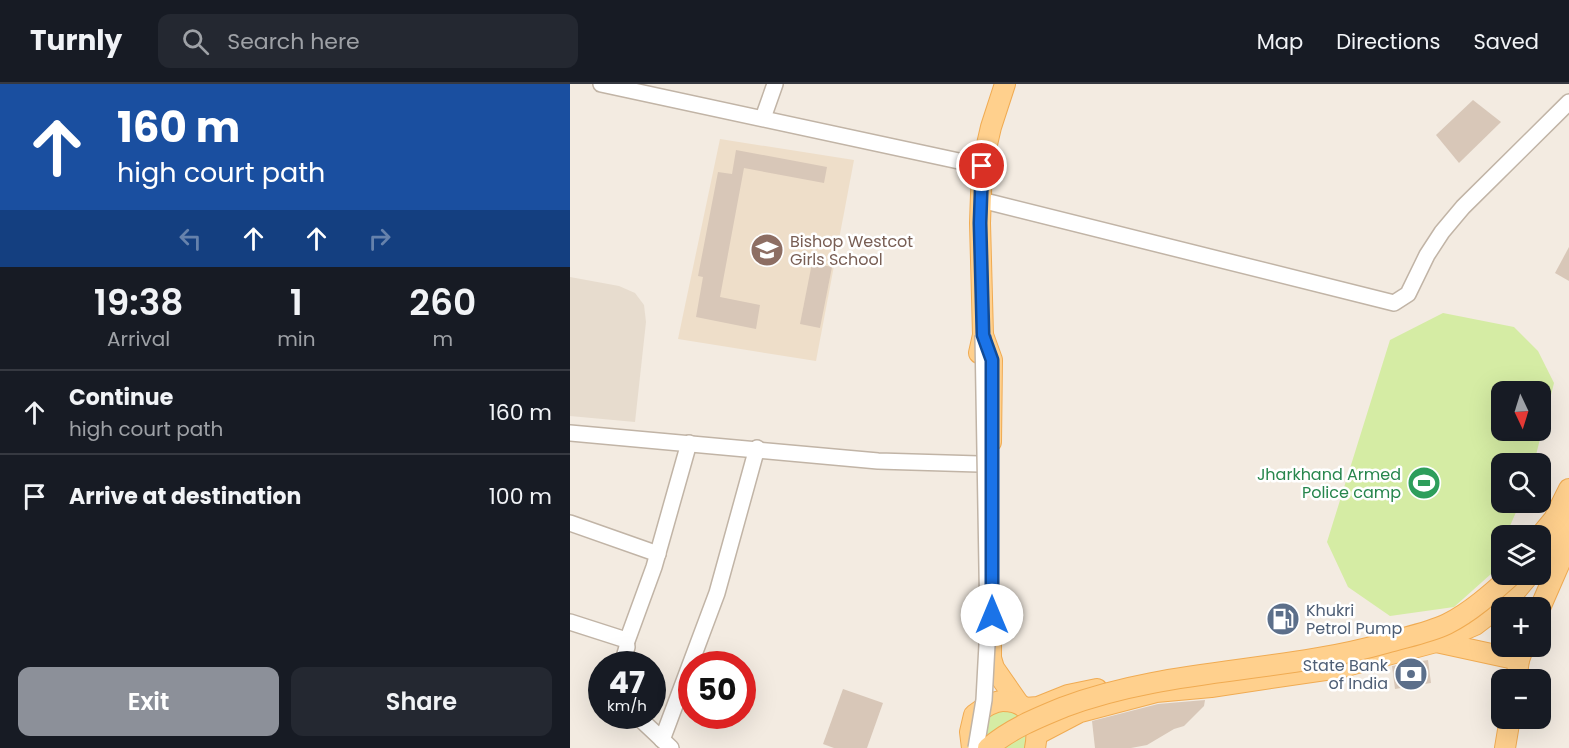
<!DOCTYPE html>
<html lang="en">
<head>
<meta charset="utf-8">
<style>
  body { margin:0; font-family:Poppins,sans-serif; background:#242831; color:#f1f3f6; height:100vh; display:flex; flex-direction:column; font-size:22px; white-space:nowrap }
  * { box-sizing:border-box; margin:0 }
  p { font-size:20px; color:#9ea1a6 }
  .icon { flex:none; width:33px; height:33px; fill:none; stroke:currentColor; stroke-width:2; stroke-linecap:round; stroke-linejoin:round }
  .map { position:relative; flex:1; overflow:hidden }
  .panel { display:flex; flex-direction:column; background:#171b24; width:570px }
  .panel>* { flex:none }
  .banner { background:#1a4fa0; color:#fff; overflow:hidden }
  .needle { width:39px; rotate:176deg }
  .controls { position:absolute; left:921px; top:297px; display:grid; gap:12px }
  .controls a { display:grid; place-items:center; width:60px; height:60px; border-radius:12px; background:#171b24; box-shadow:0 6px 24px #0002; font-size:30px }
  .speed { position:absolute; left:18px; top:567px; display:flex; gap:12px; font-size:30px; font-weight:700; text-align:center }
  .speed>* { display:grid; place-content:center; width:78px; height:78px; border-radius:50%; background:#171b24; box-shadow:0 6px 24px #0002; line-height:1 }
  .speed small { font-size:15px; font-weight:400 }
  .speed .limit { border:9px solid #d22; background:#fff; color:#111 }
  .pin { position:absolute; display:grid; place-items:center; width:51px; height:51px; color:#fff; margin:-26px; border:3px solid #fff; border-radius:50%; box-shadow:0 2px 6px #0007 }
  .me { position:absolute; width:66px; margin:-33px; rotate:0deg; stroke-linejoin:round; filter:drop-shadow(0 0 4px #0008) }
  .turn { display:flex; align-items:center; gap:21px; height:126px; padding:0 18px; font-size:27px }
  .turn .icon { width:78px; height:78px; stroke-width:2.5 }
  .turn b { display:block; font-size:42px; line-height:51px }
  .lanes { display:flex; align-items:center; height:57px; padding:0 18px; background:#0003; justify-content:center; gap:30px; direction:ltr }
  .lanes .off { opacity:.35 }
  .eta { display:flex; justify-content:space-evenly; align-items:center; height:102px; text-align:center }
  .eta b { font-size:36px; font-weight:600; line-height:42px }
  .button { display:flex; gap:12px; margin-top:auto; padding:12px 18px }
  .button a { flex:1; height:69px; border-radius:12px; background:#8c9099; color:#fff; font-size:24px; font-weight:600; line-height:69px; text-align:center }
  .button a+a { background:#242831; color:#f1f3f6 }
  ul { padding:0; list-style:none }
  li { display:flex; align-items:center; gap:18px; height:84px; padding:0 18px; border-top:2px solid #363941 }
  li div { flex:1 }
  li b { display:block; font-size:22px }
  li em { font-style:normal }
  header { display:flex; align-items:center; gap:36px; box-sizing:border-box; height:84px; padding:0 30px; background:#171b24; border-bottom:2px solid #363941 }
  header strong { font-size:28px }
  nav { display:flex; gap:33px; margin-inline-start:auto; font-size:21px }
  .search { width:420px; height:54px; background:#242831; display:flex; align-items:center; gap:15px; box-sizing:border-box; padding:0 21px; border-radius:12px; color:#9ea1a6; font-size:22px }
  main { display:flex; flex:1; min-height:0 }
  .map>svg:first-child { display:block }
  .residential { fill:#e7dcce }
  .education { fill:#eedec9 }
  .green { fill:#d5eca4; fill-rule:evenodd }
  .building { fill:#d8c7b8 }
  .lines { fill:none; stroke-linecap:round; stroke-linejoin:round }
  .minor-casing { stroke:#c1b4a6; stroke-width:18 }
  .major-casing { stroke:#f0ab52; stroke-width:22 }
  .minor { stroke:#fff; stroke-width:15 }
  .major { stroke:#ffd08d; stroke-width:20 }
  .minor-bridge-casing { stroke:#c1b4a6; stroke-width:18; stroke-linecap:butt }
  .major-bridge-casing { stroke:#f0ab52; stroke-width:22; stroke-linecap:butt }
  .minor-bridge { stroke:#fff; stroke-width:15 }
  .major-bridge { stroke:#ffd08d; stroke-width:20 }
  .route-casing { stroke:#114b97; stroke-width:15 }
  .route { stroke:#1a73e8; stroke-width:10 }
  .labels { text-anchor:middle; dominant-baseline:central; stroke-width:5; stroke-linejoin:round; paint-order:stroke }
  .education-label { font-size:16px; fill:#785e54; stroke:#fff; text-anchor:start }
  .leisure-label { font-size:16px; fill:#27864d; stroke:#fff; text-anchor:end }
  .service-label { font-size:16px; fill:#4e5e75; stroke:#fff; text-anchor:start }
</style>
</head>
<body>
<header>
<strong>Turnly</strong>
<div class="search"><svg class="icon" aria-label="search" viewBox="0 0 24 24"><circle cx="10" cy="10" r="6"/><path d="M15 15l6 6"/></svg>Search here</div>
<nav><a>Map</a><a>Directions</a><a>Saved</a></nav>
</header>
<main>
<section class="panel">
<div class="banner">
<div class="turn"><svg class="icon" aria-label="ahead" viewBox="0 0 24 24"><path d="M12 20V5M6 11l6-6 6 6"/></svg><div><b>160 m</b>high court path</div></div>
<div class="lanes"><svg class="icon off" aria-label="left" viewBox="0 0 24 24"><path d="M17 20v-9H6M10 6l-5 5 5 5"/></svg><svg class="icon" aria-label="ahead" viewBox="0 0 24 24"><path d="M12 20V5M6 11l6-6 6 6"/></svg><svg class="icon" aria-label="ahead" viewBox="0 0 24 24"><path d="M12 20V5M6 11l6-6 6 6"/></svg><svg class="icon off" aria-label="right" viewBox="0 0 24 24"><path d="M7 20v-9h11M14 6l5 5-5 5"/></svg></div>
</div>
<div class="eta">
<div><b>19:38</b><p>Arrival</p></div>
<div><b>1</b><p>min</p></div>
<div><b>260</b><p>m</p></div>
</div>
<ul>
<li><svg class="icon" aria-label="ahead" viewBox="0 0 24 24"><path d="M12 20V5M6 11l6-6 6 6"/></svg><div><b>Continue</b><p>high court path</p></div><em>160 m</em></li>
<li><svg class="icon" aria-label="arrive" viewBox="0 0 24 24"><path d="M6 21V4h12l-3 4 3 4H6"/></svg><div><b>Arrive at destination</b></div><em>100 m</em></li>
</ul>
<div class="button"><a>Exit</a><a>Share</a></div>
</section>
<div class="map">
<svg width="999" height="664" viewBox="0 0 999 664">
  <rect width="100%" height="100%" fill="#f3ebe1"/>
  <!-- residential -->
  <polygon class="residential" points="0,193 49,202 65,209 74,221 76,238 65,338 0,332"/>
  <!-- education -->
  <polygon class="education" points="150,55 284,76 246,277 108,255"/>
  <!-- green -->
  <g class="green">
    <path d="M 873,229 L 944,243 L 968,267 L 984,299 L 964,379 L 932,380 L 932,418 L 950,419 L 936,451 L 932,452 L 931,464 L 921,490 L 884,523 L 820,532 L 778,503 L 757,458 L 820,256 ZM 932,308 L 970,308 L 970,346 L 932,346 Z"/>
    <polygon points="420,626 446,627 458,642 456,664 408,664"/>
  </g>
  <!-- building -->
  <g class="building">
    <polygon points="903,16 931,38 889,79 866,51"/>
    <polygon points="166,66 257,83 254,99 174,84 150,213 190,221 186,245 126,233 133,193 128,192 148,88 162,90"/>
    <polygon points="999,163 999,197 985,189"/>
    <polygon points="242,179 262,183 250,244 230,240"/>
    <polygon points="858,576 861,599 825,605 822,582"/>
    <polygon points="273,605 313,619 297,664 264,664 253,660"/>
    <polygon points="635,616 634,622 614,642 604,645 577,661 561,664 525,664 522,637 588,620"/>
  </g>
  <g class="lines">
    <!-- minor casing -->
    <g class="minor-casing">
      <g id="minor">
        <polyline points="31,0 412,82"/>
        <polyline points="193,34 205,0"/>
        <polyline points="411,116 824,219 838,210 857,171 872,148 893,123 999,18"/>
        <polyline points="0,349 308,377 409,380"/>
        <polyline points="0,439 88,470"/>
        <polyline points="0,538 56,556 57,563 52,580"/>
        <polyline points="57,557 84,483 119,359"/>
        <polyline points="67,632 101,664"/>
        <polyline points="92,656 147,509 187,364"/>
      </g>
    </g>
    <!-- major casing -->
    <g class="major-casing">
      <g id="major">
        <polyline points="413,251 422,276 421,358"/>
        <polyline points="409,269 413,251 410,139 412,82 421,43 435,0"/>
        <polyline points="970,452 984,435 999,405"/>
        <polyline points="970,472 992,447 999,433"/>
        <polyline points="970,524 999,458"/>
        <polyline points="421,558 421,574 424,584 449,620"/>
        <polyline points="866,558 949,576"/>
        <polyline points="946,596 949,576 954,562"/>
        <polyline points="455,624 468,623 498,611 527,605"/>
        <polyline points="468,650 510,628 586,608 641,603 769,584 866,558 905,541 939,515 960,490"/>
        <path d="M 402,664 L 400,648 L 404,631 C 412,625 422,617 433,617 C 461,617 470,640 465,664"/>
        <polyline points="935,664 940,634"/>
      </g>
    </g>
    <!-- minor -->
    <use href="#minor" class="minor"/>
    <!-- major -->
    <use href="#major" class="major"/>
    <!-- minor-bridge casing -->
    <g class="minor-bridge-casing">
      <polyline id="minor-bridge" points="406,664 414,616 418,542 413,251"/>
    </g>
    <!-- major-bridge casing -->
    <g class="major-bridge-casing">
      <path id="major-bridge" d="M 418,664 C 440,645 467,634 494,623 C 597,584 711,589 816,559 C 836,553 858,549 877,540 C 901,528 923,508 943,490"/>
    </g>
    <!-- minor-bridge -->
    <use href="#minor-bridge" class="minor-bridge"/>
    <!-- major-bridge -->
    <use href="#major-bridge" class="major-bridge"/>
  </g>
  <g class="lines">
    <!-- route casing -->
    <g class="route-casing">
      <polyline id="route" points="412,82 410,139 413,251 422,276 422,531"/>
    </g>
    <!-- route -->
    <use href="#route" class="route"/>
  </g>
  <!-- icons -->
  <defs>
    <g id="school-disc" transform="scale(1.725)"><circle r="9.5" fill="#8d6e63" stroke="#fff"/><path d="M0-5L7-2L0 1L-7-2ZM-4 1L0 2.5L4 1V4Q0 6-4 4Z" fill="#fff"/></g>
    <g id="stadium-disc" transform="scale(1.725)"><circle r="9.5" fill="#2e9e5b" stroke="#fff"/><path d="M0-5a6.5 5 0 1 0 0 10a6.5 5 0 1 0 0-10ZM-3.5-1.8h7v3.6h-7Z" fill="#fff"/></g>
    <g id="fuel-disc" transform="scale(1.725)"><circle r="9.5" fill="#5c6f8a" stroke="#fff"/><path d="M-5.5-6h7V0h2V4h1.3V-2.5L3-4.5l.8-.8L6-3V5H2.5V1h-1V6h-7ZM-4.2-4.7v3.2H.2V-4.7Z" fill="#fff"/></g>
    <g id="bank-disc" transform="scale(1.725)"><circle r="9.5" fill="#5c6f8a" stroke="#fff"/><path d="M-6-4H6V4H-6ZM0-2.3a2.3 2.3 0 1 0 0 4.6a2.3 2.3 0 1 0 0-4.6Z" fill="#fff"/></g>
  </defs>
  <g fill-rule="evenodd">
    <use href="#school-disc" x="197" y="166"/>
    <use href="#stadium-disc" x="854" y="399"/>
    <use href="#fuel-disc" x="713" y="535"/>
    <use href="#bank-disc" x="841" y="590"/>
  </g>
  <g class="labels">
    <!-- education labels -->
    <g class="education-label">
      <text x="220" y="157">Bishop Westcot<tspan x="220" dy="18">Girls School</tspan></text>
    </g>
    <!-- leisure labels -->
    <g class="leisure-label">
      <text x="831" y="390">Jharkhand Armed<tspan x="831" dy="18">Police camp</tspan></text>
    </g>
    <!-- service labels -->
    <g class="service-label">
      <text x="736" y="526">Khukri<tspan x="736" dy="18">Petrol Pump</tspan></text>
      <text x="818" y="581" text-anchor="end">State Bank<tspan x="818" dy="18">of India</tspan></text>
    </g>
  </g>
</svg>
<div class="controls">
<a><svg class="needle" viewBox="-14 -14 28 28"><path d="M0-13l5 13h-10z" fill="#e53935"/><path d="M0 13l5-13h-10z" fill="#9ea1a6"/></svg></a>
<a><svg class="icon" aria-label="search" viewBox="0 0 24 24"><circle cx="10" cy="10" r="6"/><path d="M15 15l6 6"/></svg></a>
<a><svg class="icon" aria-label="layers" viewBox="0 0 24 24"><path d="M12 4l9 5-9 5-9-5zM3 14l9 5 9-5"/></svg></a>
<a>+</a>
<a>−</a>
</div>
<div class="speed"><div>47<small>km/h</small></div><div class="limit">50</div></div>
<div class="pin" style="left:412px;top:82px;background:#d93025"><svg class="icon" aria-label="arrive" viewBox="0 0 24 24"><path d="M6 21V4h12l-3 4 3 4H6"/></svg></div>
<svg class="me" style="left:422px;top:531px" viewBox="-20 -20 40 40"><circle r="19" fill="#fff"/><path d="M0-13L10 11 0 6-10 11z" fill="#1a73e8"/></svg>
</div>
</main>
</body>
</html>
